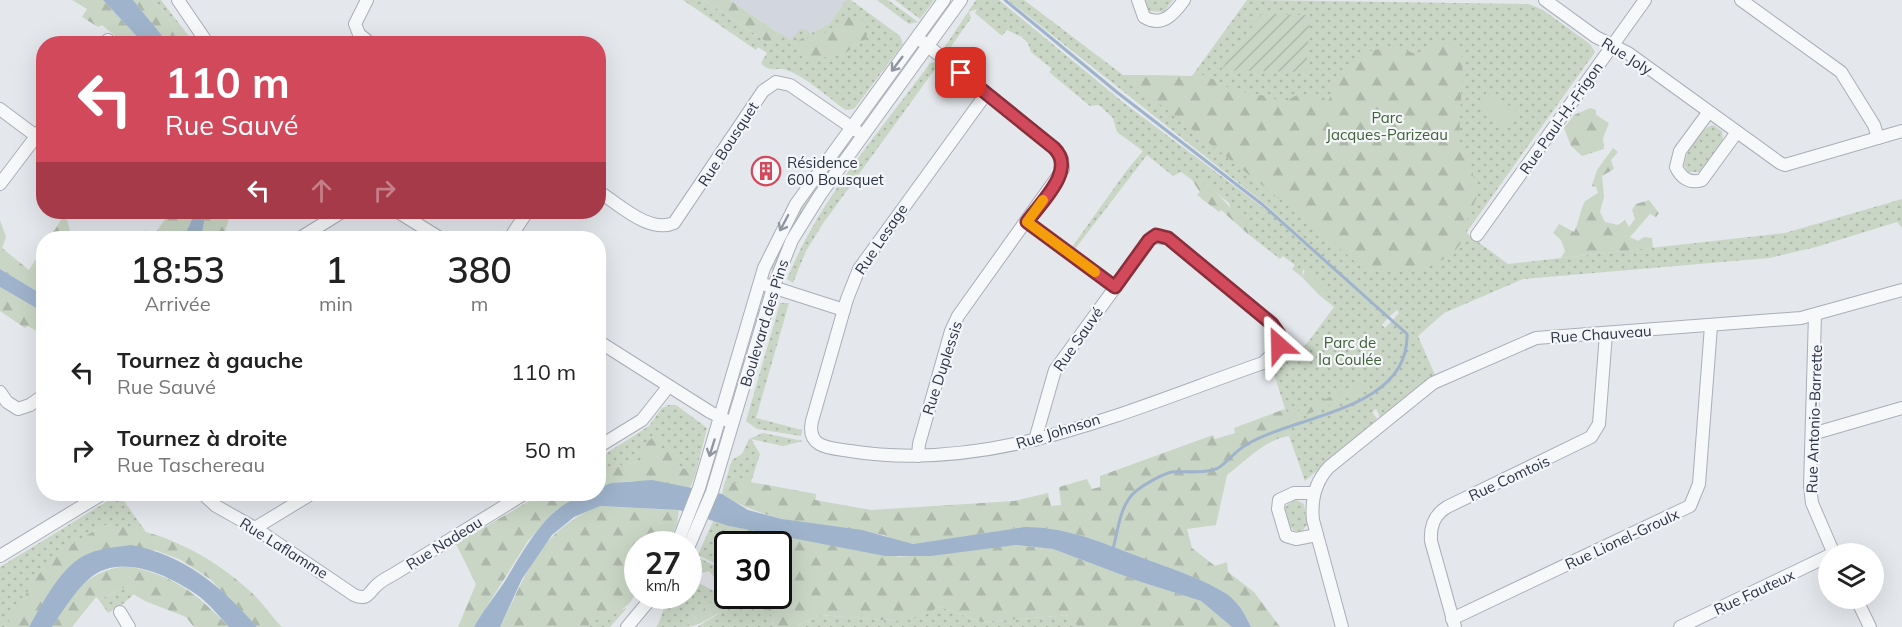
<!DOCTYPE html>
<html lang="fr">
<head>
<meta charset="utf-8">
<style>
  body { margin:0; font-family:Mulish,sans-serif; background:#f2f2f2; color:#222; height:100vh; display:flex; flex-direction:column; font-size:22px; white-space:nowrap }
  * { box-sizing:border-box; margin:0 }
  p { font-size:20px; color:#767676 }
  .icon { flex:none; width:33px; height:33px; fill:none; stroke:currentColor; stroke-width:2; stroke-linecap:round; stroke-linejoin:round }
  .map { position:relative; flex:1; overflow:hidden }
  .panel { position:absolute; left:36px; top:231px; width:570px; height:270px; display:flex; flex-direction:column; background:#fff; border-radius:24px; box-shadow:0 6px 24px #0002 }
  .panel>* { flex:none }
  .banner { position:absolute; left:36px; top:36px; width:570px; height:183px; border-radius:24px; box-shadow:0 6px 24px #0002; background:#d1495b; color:#fff; overflow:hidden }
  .fabs { position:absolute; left:1818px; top:543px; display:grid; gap:12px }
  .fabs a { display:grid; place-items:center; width:66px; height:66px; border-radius:50%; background:#fff; box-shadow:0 6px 24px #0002; font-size:30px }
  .speed { position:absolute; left:624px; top:531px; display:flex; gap:12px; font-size:30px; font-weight:700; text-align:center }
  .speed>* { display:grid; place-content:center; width:78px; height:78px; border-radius:50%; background:#fff; box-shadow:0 6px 24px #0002; line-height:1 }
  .speed small { font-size:15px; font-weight:400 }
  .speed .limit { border:3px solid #111; border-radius:9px; background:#fff; color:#111 }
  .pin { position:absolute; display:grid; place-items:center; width:51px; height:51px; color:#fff; margin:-26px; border-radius:12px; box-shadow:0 3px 9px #0006 }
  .me { position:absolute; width:66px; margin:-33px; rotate:335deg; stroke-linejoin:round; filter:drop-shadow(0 0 4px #0008) }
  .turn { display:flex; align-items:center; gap:21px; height:126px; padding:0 30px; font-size:27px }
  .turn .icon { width:78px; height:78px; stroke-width:2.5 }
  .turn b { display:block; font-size:42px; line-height:51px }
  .lanes { display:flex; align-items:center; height:57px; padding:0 30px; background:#0003; justify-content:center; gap:30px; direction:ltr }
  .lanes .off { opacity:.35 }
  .eta { display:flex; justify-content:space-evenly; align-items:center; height:102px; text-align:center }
  .eta b { font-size:36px; font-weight:600; line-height:42px }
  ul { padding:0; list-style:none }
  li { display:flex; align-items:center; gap:18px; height:78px; padding:0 30px }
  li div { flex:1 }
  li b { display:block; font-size:22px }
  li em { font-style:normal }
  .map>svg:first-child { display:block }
  .built { fill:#d2d6de }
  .grass { fill:url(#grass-dots); fill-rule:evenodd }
  .forest { fill:url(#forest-firs) }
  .garden { fill:url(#garden-furrows) }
  .pitch { fill:#c9d6c5 }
  .water { fill:#9fb4cc }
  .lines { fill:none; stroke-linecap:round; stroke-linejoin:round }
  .stream { stroke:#9fb4cc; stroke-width:3 }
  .minor-casing { stroke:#a9aeb7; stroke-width:14 }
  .minor { stroke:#f7f8fa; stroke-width:12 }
  .oneway { stroke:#9196a0 }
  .route-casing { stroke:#882f3b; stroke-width:15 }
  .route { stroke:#d1495b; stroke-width:10 }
  .slow { stroke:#f59e0b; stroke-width:10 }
  .labels { text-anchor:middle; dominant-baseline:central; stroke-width:4.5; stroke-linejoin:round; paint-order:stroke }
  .street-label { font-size:15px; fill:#2b3445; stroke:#f4f6f9 }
  .park-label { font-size:15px; fill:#3f6138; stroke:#f4f6f9 }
  .poi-label { font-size:15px; fill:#2b3445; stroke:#f4f6f9; text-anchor:start }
</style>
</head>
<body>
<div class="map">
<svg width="1902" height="627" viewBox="0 0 1902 627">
  <defs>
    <pattern id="grass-dots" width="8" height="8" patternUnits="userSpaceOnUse" patternTransform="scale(1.5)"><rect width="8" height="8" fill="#c9d6c5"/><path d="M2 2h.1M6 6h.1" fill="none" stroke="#adb8ab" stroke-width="1.8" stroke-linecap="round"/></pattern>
    <pattern id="forest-firs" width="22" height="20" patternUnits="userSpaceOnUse" patternTransform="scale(1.5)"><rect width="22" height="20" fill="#c9d6c5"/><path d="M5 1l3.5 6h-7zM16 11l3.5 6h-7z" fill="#adb8ab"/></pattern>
    <pattern id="garden-furrows" width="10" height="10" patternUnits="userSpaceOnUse" patternTransform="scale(1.5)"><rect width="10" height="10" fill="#c9d6c5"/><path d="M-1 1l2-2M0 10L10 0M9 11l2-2" fill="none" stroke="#adb8ab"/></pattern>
  </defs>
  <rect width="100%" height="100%" fill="#e4e7ec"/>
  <!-- built -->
  <polygon class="built" points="730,0 846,0 830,23 810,34 791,41"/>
  <!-- grass -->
  <g class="grass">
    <polygon points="152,0 161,0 194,43 185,43 162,9"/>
    <path d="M 683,0 L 704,0 L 770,44 L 779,33 L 791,40 L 800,29 L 806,29 L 810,34 L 830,23 L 846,0 L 851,0 L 900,36 L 903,44 L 854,109 L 846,110 C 828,98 808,78 787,70 C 777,67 769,73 761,63 L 767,53 L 758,47 L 756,50 ZM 828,32 L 866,39 L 844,54 L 815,57 L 804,37 L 812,41 Z"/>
    <polygon points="877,0 888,0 918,22 909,24"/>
    <polygon points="895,0 934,0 920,19"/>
    <polygon points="976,0 999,0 1124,103 1277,218 1388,318 1382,325 1385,328 1399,313 1397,310 1389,317 1265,204 1008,0 1024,0 1123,75 1192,76 1247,0 1529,4 1543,10 1590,44 1595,52 1466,233 1508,264 1785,233 1902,199 1902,228 1897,222 1816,247 1769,258 1523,279 1444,313 1418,336 1435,375 1380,417 1376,409 1372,412 1377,419 1305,481 1289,436 1292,420 1285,409 1272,367 1292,359 1299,345 1305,346 1334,307 1318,294 1325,293 1303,269 1302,277 1292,269 1295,265 1283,256 1280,259 1248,234 1249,228 1232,213 1229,203 1199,179 1192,180 1181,172 1173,176 1147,155 1075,249 1072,247 1127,170 1143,151 1117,132 1113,118 1099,105 1090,106 1049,72 1052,69 1031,52 1028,43 1022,37 1007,30 1002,36 975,13 977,9 969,12 971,18 948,51 944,48"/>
    <polygon points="1145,0 1173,0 1164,12 1148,11"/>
    <path d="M 935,62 L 938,65 L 822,225 L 806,251 L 793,283 L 787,279 C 819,199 880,132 930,63 Z"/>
    <path d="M 1713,125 L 1722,131 L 1723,141 L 1700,172 L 1688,172 L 1684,165 C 1685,153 1701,127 1713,125 Z"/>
    <polygon points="848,141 849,145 792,228 773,270 769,269 789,223"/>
    <polygon points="780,303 789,303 756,418 802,430 801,436 757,429 746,421"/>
    <polygon points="668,405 676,405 707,428 695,476 686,469 678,467 665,450 658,449 657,444 641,461 599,470 599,458 649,426 661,409"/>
    <polygon points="763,433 803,441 783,446 751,439 760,454 751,482 724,485 732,460 742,454 749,439"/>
    <polygon points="119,494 146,532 104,525 5,627 0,627 0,567"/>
    <polygon points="1296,500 1304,504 1307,525 1302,531 1295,531 1290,527 1285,508 1288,504"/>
    <path d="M 714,519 L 729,526 L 731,544 L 728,544 L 727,581 L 715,599 L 685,627 L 656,627 C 664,616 662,606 670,596 L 688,596 L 689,578 L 714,591 L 718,582 L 709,571 L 696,574 L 689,571 L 697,557 L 726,571 L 727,569 L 698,555 Z"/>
    <polygon points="123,588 134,594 123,604 108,613 99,600"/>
    <polygon points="761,603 772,616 773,627 697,627 726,609"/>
    <polygon points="938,606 982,622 1071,615 1078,627 794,627 820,615 895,621"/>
    <polygon points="627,608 610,627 589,627 591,620"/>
  </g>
  <!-- forest -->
  <g class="forest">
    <polygon points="72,0 103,0 143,43 118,43 120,40 102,25 98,27 82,17 87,9"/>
    <polygon points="133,0 152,0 162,9 185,43 168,43"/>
    <polygon points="704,0 730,0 779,33 770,44"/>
    <path d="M 848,17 L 859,17 C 865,24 869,30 866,39 L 844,54 L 803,61 L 798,41 L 804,37 L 812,41 Z"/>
    <path d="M 1435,39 L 1450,44 L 1463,58 L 1459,140 L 1468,155 L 1478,194 L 1464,228 L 1468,234 C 1462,241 1456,251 1449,256 C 1429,270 1386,276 1363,269 L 1288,202 L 1281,200 L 1123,75 L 1192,76 L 1195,73 C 1213,76 1219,85 1235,90 C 1251,95 1267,93 1282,103 L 1299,94 L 1327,102 C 1334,95 1331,85 1338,77 C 1344,69 1354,59 1362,54 C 1378,46 1408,46 1421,58 L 1427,45 Z"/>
    <polygon points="1590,108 1596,110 1596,115 1609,123 1603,138 1604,149 1582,156 1571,146 1564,128 1574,115"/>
    <path d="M 1613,148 L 1618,152 L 1611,160 L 1614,169 L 1602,176 L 1604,197 L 1600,212 L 1605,222 L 1618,225 L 1625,220 L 1629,227 L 1635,219 L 1632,210 L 1636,204 L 1649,200 L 1659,213 L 1656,217 L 1650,214 L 1630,237 L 1638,241 L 1644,237 L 1652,238 L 1653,248 L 1561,258 L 1565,251 L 1561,240 L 1553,233 L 1559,224 L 1574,232 C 1579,222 1580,210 1585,201 L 1598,193 L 1596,187 L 1592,186 L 1597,170 Z"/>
    <path d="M 1195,177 C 1219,189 1231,212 1250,228 L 1248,234 L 1221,210 L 1219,212 L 1197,195 L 1200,192 L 1192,180 Z"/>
    <polygon points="178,212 195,212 184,238 146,238 145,230 154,235 168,215 176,216"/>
    <polygon points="206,212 231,212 223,238 201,238"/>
    <polygon points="63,217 67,220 72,238 49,238"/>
    <polygon points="0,220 6,237 2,248 29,270 43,248 43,295 0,269"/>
    <polygon points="1306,268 1324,284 1325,293 1318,294 1302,277"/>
    <polygon points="0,287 43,312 43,335 28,326 25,328 0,311"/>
    <path d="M 1364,382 L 1368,386 L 1341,401 L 1292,420 L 1289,436 C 1266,439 1245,461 1227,475 L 1216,525 L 1187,529 L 1192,548 L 1215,566 L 1227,562 L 1228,572 L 1254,592 L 1280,627 L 1251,627 C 1245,614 1239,603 1227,594 C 1205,580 1176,570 1151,561 C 1109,546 1069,526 1024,527 L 914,544 L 896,541 L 884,535 C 830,526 768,525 722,494 L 724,485 L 745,481 L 816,494 L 815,500 L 871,510 L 1014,501 L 1048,493 L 1051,506 L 1061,505 L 1059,487 L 1087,479 L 1092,489 L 1100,487 L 1100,476 L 1213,435 L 1215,439 L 1235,433 L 1234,428 L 1285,409 L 1289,415 Z"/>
    <path d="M 655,436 L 659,438 L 658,449 L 670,448 L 675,451 L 678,467 L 686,469 L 695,476 L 690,488 C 660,482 628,476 599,488 L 598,470 L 641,461 L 643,445 Z"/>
    <polygon points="541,494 586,494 557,509 528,541 474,627 458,627 476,584 456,544"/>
    <path d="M 599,506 L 679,510 L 677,524 L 668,544 L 638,544 C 637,592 645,608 591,620 L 589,627 L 500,627 C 528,572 538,532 599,506 Z"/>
    <path d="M 104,525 C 159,528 211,555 252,593 C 263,603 271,616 282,627 L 257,627 L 210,579 L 181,560 L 155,550 L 69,568 L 50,592 L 29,627 L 5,627 L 39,574 L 64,549 Z"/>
    <path d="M 729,526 L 900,557 L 1016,545 L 1053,549 L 1138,581 L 1201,601 L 1232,627 L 1078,627 L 1070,615 L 982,622 L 938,606 L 923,617 L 895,621 L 820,615 L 794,627 L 773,627 L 772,616 L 761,603 C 748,604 735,605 723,611 C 709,617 700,627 685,627 L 715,599 L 727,581 L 728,596 L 778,596 L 779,578 L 782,572 L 779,567 L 778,544 L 731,544 Z"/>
    <path d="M 126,566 C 174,575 196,593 229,627 L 194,627 L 186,617 L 145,601 L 123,588 L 99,600 L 96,597 L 72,627 L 52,627 C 75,594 83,572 126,566 Z"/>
  </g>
  <!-- garden -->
  <polygon class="garden" points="1261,14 1310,15 1306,72 1221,70"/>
  <!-- pitch -->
  <polygon class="pitch" points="1488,91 1518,112 1506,128 1477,106"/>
  <!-- water -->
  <g class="water">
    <polygon points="103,0 133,0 168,43 143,43"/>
    <polygon points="195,212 206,212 201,238 184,238"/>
    <polygon points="0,269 43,295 43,312 0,287"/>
    <path d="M 652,480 L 722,494 L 748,510 L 782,519 L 862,530 L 913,544 L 1024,527 C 1069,526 1109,546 1151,561 C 1176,570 1205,580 1227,594 C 1239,603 1245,614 1251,627 L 1232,627 L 1201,601 L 1138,581 L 1053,549 L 1016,545 L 931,556 L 885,556 L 729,526 L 679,510 L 600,506 L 574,517 L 552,535 L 522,579 L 500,627 L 474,627 C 483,611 495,596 505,581 C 526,547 552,494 598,494 L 599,488 L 611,483 Z"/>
    <path d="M 131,545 C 185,555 222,587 257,627 L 229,627 C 220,617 210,605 200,597 C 171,576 120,551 89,579 C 74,592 63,611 52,627 L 29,627 C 43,603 62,563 90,553 C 103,548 117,547 131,545 Z"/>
  </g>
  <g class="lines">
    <!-- stream -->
    <path class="stream" d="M 1005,0 L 1118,93 L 1263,205 L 1407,334 C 1409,411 1294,415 1246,445 C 1235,451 1228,462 1218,468 C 1207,474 1185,471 1172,472 C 1162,474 1145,484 1136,491 C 1120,504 1118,530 1113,549"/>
    <!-- minor casing -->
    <g class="minor-casing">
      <g id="minor">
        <polyline points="178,0 208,44"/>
        <polyline points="367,0 355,24 359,34 371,44"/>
        <path d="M 1138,0 L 1144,17 C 1162,28 1174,14 1184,0"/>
        <polyline points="1545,0 1596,37 1628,53 1780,163 1785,165 1902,131"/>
        <polyline points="1741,0 1841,72 1874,125 1878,138"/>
        <polyline points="105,44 108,40"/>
        <path d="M 986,94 L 859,269 L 847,299 L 812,421 C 806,448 830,448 850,451 C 994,474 1130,409 1263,363 L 1277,350 L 1279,334 L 1272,324 L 1168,238 L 1152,237 L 1055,370 L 1035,440"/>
        <polyline points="0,109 44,142"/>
        <path d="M 1708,113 L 1680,151 L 1676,167 C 1681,178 1690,184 1702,180 L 1737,132"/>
        <polyline points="0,184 44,126"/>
        <path d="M 598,191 C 619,204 649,234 674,223 L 763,91 L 776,82 L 790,85 L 857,131"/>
        <polyline points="398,212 440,238"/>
        <polyline points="1027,222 1115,287"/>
        <polyline points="1477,235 1645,0"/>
        <polyline points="300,238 342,212"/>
        <polyline points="510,238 527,212"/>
        <polyline points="766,285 844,310"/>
        <polyline points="1815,315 1810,486 1812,503 1834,554"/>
        <polyline points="598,341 710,412 728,421"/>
        <polyline points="0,392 7,402 18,409 30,405 44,395"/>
        <polyline points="1812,434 1902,408"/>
        <polyline points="598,447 642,420 668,387"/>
        <polyline points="918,456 919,444 951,331 958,316 1063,169 1062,159 1054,148 923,42"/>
        <polyline points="1314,493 1294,493 1279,500 1278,509 1286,536 1296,539 1317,535"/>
        <path d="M 203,494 L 216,506 L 255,528 L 354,595 C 368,601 368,593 377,585 C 382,580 389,577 394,574 L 524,494"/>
        <polyline points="255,528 311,494"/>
        <polyline points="677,544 699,488 764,268 796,204 944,0"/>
        <polyline points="688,548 712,492 773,288 792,240 820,195 961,0"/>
        <polyline points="0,556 102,494"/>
        <polyline points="1856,598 1870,627"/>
        <polyline points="120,612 129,627"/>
        <polyline points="1452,619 1690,506 1699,484 1711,326"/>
        <polyline points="627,627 653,596"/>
        <path d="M 1342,627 L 1313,520 C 1311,501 1315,482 1329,467 L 1433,383 L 1536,338 L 1801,318 L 1902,290"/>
        <path d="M 1455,627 L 1431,541 C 1430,526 1434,515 1447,507 L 1591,437 L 1599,424 L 1606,334"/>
        <polyline points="1680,627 1828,556"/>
      </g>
    </g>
    <!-- minor -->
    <use href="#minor" class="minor"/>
  </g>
  <!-- one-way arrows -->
  <defs><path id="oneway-shaft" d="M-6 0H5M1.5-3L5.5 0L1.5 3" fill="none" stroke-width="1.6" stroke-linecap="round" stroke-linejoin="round" transform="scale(1.5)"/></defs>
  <g class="oneway">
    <use href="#oneway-shaft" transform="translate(897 64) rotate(127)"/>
    <use href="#oneway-shaft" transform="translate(784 223) rotate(118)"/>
    <use href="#oneway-shaft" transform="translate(712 448) rotate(107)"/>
  </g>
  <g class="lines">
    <!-- route casing -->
    <g class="route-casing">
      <path id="route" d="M 961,73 L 1054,148 C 1077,170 1041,202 1027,222 L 1115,287 L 1149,240 L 1156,235 L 1168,238 L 1272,324 L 1279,334 L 1279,345"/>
    </g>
    <!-- route -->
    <use href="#route" class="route"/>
    <!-- slow -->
    <polyline class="slow" points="1043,200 1027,222 1095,272"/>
  </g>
  <!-- icons -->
  <defs>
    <g id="building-ring" transform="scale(1.5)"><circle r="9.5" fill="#f4f6f9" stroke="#d1495b" stroke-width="1.5"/><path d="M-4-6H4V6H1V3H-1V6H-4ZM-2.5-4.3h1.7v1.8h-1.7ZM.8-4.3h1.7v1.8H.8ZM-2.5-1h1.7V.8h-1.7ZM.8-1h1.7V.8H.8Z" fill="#d1495b"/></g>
  </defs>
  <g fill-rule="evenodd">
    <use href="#building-ring" x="766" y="171"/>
  </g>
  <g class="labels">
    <!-- street labels -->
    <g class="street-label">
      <text transform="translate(1627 56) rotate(32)">Rue Joly</text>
      <text transform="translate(1561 118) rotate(-55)">Rue Paul-H.-Frigon</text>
      <text transform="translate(728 144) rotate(-57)">Rue Bousquet</text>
      <text transform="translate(881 239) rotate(-56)">Rue Lesage</text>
      <text transform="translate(764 323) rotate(-73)">Boulevard des Pins</text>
      <text transform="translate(1601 334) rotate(-4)">Rue Chauveau</text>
      <text transform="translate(1078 339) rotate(-55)">Rue Sauvé</text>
      <text transform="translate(942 368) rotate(-72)">Rue Duplessis</text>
      <text transform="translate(1814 419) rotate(-88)">Rue Antonio-Barrette</text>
      <text transform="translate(1058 431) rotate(-17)">Rue Johnson</text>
      <text transform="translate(1509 478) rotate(-25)">Rue Comtois</text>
      <text transform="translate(1622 539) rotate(-25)">Rue Lionel-Groulx</text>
      <text transform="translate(444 543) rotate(-32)">Rue Nadeau</text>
      <text transform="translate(284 548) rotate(32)">Rue Laflamme</text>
      <text transform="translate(1754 592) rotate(-25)">Rue Fauteux</text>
    </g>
    <!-- park labels -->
    <g class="park-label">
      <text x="1387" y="117">Parc<tspan x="1387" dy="17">Jacques-Parizeau</tspan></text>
      <text x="1350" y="342">Parc de<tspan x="1350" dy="17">la Coulée</tspan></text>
    </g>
    <!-- poi labels -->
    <g class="poi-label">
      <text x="787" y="162">Résidence<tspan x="787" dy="17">600 Bousquet</tspan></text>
    </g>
  </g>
</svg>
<div class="fabs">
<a><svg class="icon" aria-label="layers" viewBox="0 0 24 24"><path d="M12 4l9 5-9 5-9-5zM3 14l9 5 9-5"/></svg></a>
</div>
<div class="speed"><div>27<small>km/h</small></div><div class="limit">30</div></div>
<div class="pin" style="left:961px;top:73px;background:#d93025"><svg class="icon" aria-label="arrive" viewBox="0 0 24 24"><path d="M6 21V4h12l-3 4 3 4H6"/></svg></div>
<svg class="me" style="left:1279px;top:345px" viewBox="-20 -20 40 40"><path d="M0-17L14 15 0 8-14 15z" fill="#d1495b" stroke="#fff" stroke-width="4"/></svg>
<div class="banner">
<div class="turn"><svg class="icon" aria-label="left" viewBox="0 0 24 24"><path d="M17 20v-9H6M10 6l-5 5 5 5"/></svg><div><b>110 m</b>Rue Sauvé</div></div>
<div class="lanes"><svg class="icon" aria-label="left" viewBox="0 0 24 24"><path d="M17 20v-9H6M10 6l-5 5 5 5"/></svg><svg class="icon off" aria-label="ahead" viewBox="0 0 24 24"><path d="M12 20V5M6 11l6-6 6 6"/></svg><svg class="icon off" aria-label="right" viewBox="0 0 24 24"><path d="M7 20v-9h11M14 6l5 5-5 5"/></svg></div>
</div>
<section class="panel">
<div class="eta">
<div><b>18:53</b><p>Arrivée</p></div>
<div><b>1</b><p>min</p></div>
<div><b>380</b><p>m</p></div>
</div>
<ul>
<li><svg class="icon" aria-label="left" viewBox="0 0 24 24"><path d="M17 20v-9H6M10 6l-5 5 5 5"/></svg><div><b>Tournez à gauche</b><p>Rue Sauvé</p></div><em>110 m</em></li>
<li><svg class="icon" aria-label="right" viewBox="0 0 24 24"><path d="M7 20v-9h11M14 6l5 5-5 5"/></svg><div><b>Tournez à droite</b><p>Rue Taschereau</p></div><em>50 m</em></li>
</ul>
</section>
</div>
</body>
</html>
